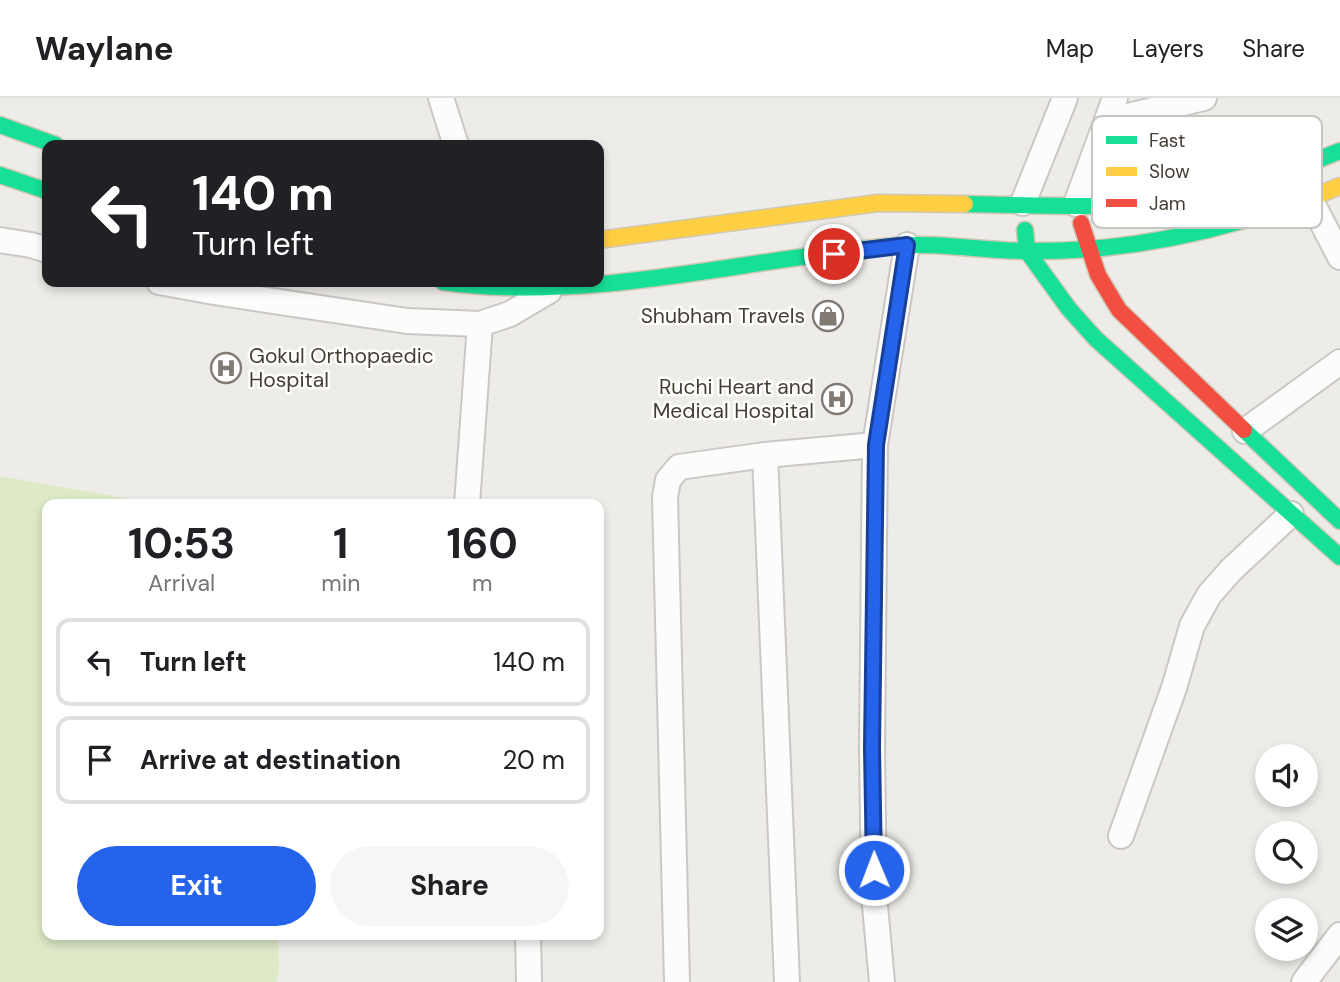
<!DOCTYPE html>
<html lang="en">
<head>
<meta charset="utf-8">
<style>
  body { margin:0; font-family:"DM Sans",sans-serif; background:#f6f6f6; color:#202124; height:100vh; display:flex; flex-direction:column; font-size:26px; white-space:nowrap }
  * { box-sizing:border-box; margin:0 }
  p { font-size:23px; color:#757577 }
  .icon { flex:none; width:38px; height:38px; fill:none; stroke:currentColor; stroke-width:2; stroke-linecap:round; stroke-linejoin:round }
  .map { position:relative; flex:1; overflow:hidden }
  .side { position:absolute; left:42px; top:401px; width:562px; height:441px; display:flex; flex-direction:column; background:#fff; border-radius:14px; box-shadow:0 4px 10px #0003 }
  .side>* { flex:none }
  .guide { position:absolute; left:42px; top:42px; width:562px; height:147px; border-radius:14px; box-shadow:0 4px 10px #0003; background:#202124; color:#fff; overflow:hidden }
  .controls { position:absolute; left:1255px; top:646px; display:grid; gap:14px }
  .controls a { display:grid; place-items:center; width:63px; height:63px; border-radius:50%; background:#fff; box-shadow:0 4px 10px #0003; font-size:35px }
  .pin { position:absolute; display:grid; place-items:center; width:60px; height:60px; color:#fff; margin:-30px; border:4px solid #fff; border-radius:50%; box-shadow:0 2px 7px #0007 }
  .me { position:absolute; width:77px; margin:-38px; rotate:359deg; stroke-linejoin:round; filter:drop-shadow(0 0 5px #0008) }
  .turn { display:flex; align-items:center; gap:24px; height:147px; padding:0 35px; font-size:32px }
  .turn .icon { width:91px; height:91px; stroke-width:2.5 }
  .turn b { display:block; font-size:49px; line-height:60px }
  .eta { display:flex; justify-content:space-evenly; align-items:center; height:119px; text-align:center }
  .eta b { font-size:42px; font-weight:700; line-height:49px }
  .button { display:flex; gap:14px; margin-top:auto; padding:14px 35px }
  .button a { flex:1; height:80px; border-radius:42px; background:#2563eb; color:#fff; font-size:28px; font-weight:700; line-height:80px; text-align:center }
  .button a+a { background:#f6f6f6; color:#202124 }
  ul { padding:0; list-style:none }
  li { display:flex; align-items:center; gap:21px; height:88px; margin:0 14px 10px; padding:0 21px; border:4px solid #e0e0e0; border-radius:14px }
  li div { flex:1 }
  li b { display:block; font-size:26px }
  li em { font-style:normal }
  header { display:flex; align-items:center; gap:42px; box-sizing:border-box; height:98px; padding:0 35px; background:#fff; border-bottom:2px solid #e0e0e0 }
  header strong { font-size:33px }
  nav { display:flex; gap:38px; margin-inline-start:auto; font-size:24px }
  .map>svg:first-child { display:block }
  .green { fill:#dde9c7 }
  .lines { fill:none; stroke-linecap:round; stroke-linejoin:round }
  .street-casing { stroke:#cbc8c3; stroke-width:28 }
  .fast-casing { stroke:#d1c7b5; stroke-width:19 }
  .slow-casing { stroke:#d1c7b5; stroke-width:19 }
  .jam-casing { stroke:#d1c7b5; stroke-width:19 }
  .street { stroke:#fcfcfc; stroke-width:24 }
  .fast { stroke:#16e098; stroke-width:16 }
  .slow { stroke:#ffcf43; stroke-width:16 }
  .jam { stroke:#f24e42; stroke-width:16 }
  .route-casing { stroke:#184099; stroke-width:18 }
  .route { stroke:#2563eb; stroke-width:12 }
  .labels { text-anchor:middle; dominant-baseline:central; stroke-width:5; stroke-linejoin:round; paint-order:stroke }
  .poi-label { font-size:21px; fill:#443d34; stroke:#fff; text-anchor:end }
  .key { fill:#fff; stroke:#c7c5c2; stroke-width:2 }
  .key-label { font-size:19px; fill:#443d34 }
</style>
</head>
<body>
<header>
<strong>Waylane</strong>
<nav><a>Map</a><a>Layers</a><a>Share</a></nav>
</header>
<div class="map">
<svg width="1340" height="884" viewBox="0 0 1340 884">
  <rect width="100%" height="100%" fill="#eeece8"/>
  <!-- green -->
  <polygon class="green" points="0,378 158,406 47,406 47,836 278,837 279,873 276,884 0,884"/>
  <g class="lines">
    <!-- street casing -->
    <g class="street-casing">
      <g id="street">
        <polyline points="441,0 456,47"/>
        <polyline points="1107,23 1204,0"/>
        <polyline points="1310,101 1340,159"/>
        <polyline points="1023,105 1065,0"/>
        <polyline points="1076,106 1115,0"/>
        <polyline points="0,142 31,147 47,152"/>
        <polyline points="159,184 214,194 407,223 480,226 510,216 549,193"/>
        <polyline points="1245,333 1340,264"/>
        <polyline points="765,357 787,884"/>
        <polyline points="467,406 480,226"/>
        <polyline points="1121,738 1174,590 1192,528 1209,497 1231,472 1291,416"/>
        <polyline points="528,836 529,884"/>
        <polyline points="677,884 665,399 668,382 679,369 765,357 875,347"/>
        <polyline points="882,884 874,797 872,649 875,347 907,147"/>
        <polyline points="1304,884 1340,837"/>
      </g>
    </g>
    <!-- fast casing -->
    <g class="fast-casing">
      <g id="fast">
        <polyline points="0,27 56,47"/>
        <polyline points="0,77 47,93"/>
        <path d="M 965,106 C 1044,107 1125,113 1204,99 C 1251,91 1296,70 1340,53"/>
        <polyline points="1025,132 1027,153 1069,211 1096,241 1340,459"/>
        <path d="M 443,184 C 595,205 745,160 895,148 C 939,144 983,153 1027,153 C 1099,154 1172,143 1241,123"/>
        <polyline points="1244,332 1340,423"/>
      </g>
    </g>
    <!-- slow casing -->
    <g class="slow-casing">
      <g id="slow">
        <polyline points="1241,123 1303,103 1340,88"/>
        <polyline points="598,142 878,105 965,106"/>
      </g>
    </g>
    <!-- jam casing -->
    <g class="jam-casing">
      <polyline id="jam" points="1081,125 1098,177 1119,212 1244,332"/>
    </g>
    <!-- street -->
    <use href="#street" class="street"/>
    <!-- fast -->
    <use href="#fast" class="fast"/>
    <!-- slow -->
    <use href="#slow" class="slow"/>
    <!-- jam -->
    <use href="#jam" class="jam"/>
  </g>
  <g class="lines">
    <!-- route casing -->
    <g class="route-casing">
      <polyline id="route" points="834,156 907,147 876,347 872,649 874,772"/>
    </g>
    <!-- route -->
    <use href="#route" class="route"/>
  </g>
  <!-- icons -->
  <defs>
    <g id="shop-ring" transform="scale(1.575)"><circle r="9.5" fill="#fff" stroke="#807a73" stroke-width="1.5"/><path d="M-5-2.5h2.3a2.7 3.5 0 0 1 5.4 0H5L5.5 6h-11ZM-1.5-2.5h3a1.5 2.3 0 0 0-3 0Z" fill="#807a73"/></g>
    <g id="hospital-ring" transform="scale(1.575)"><circle r="9.5" fill="#fff" stroke="#807a73" stroke-width="1.5"/><path d="M-5-5h3v3.5h4V-5h3V5h-3V1.5h-4V5h-3Z" fill="#807a73"/></g>
  </defs>
  <g fill-rule="evenodd">
    <use href="#shop-ring" x="828" y="218"/>
    <use href="#hospital-ring" x="226" y="270"/>
    <use href="#hospital-ring" x="837" y="301"/>
  </g>
  <g class="labels">
    <!-- poi labels -->
    <g class="poi-label">
      <text x="805" y="218">Shubham Travels</text>
      <text x="249" y="258" text-anchor="start">Gokul Orthopaedic<tspan x="249" dy="24">Hospital</tspan></text>
      <text x="814" y="289">Ruchi Heart and<tspan x="814" dy="24">Medical Hospital</tspan></text>
    </g>
  </g>
  <!-- legend -->
  <rect x="1092" y="18" width="230" height="112" rx="10" class="key"/>
  <rect x="1106" y="38" width="31" height="8" fill="#16e098"/>
  <rect x="1106" y="69" width="31" height="9" fill="#ffcf43"/>
  <rect x="1106" y="101" width="31" height="8" fill="#f24e42"/>
  <g class="key-label">
    <text x="1149" y="49">Fast</text>
    <text x="1149" y="80">Slow</text>
    <text x="1149" y="112">Jam</text>
  </g>
</svg>
<div class="controls">
<a><svg class="icon" aria-label="sound" viewBox="0 0 24 24"><path d="M4 9h4l5-4v14l-5-4H4zM17 9q2 3 0 6"/></svg></a>
<a><svg class="icon" aria-label="search" viewBox="0 0 24 24"><circle cx="10" cy="10" r="6"/><path d="M15 15l6 6"/></svg></a>
<a><svg class="icon" aria-label="layers" viewBox="0 0 24 24"><path d="M12 4l9 5-9 5-9-5zM3 14l9 5 9-5"/></svg></a>
</div>
<div class="pin" style="left:834px;top:156px;background:#d93025"><svg class="icon" aria-label="arrive" viewBox="0 0 24 24"><path d="M6 21V4h12l-3 4 3 4H6"/></svg></div>
<svg class="me" style="left:874px;top:772px" viewBox="-20 -20 40 40"><circle r="17" fill="#2563eb" stroke="#fff" stroke-width="3"/><path d="M0-11L8 9 0 5-8 9z" fill="#fff"/></svg>
<div class="guide">
<div class="turn"><svg class="icon" aria-label="left" viewBox="0 0 24 24"><path d="M17 20v-9H6M10 6l-5 5 5 5"/></svg><div><b>140 m</b>Turn left</div></div>
</div>
<section class="side">
<div class="eta">
<div><b>10:53</b><p>Arrival</p></div>
<div><b>1</b><p>min</p></div>
<div><b>160</b><p>m</p></div>
</div>
<ul>
<li><svg class="icon" aria-label="left" viewBox="0 0 24 24"><path d="M17 20v-9H6M10 6l-5 5 5 5"/></svg><div><b>Turn left</b></div><em>140 m</em></li>
<li><svg class="icon" aria-label="arrive" viewBox="0 0 24 24"><path d="M6 21V4h12l-3 4 3 4H6"/></svg><div><b>Arrive at destination</b></div><em>20 m</em></li>
</ul>
<div class="button"><a>Exit</a><a>Share</a></div>
</section>
</div>
</body>
</html>
